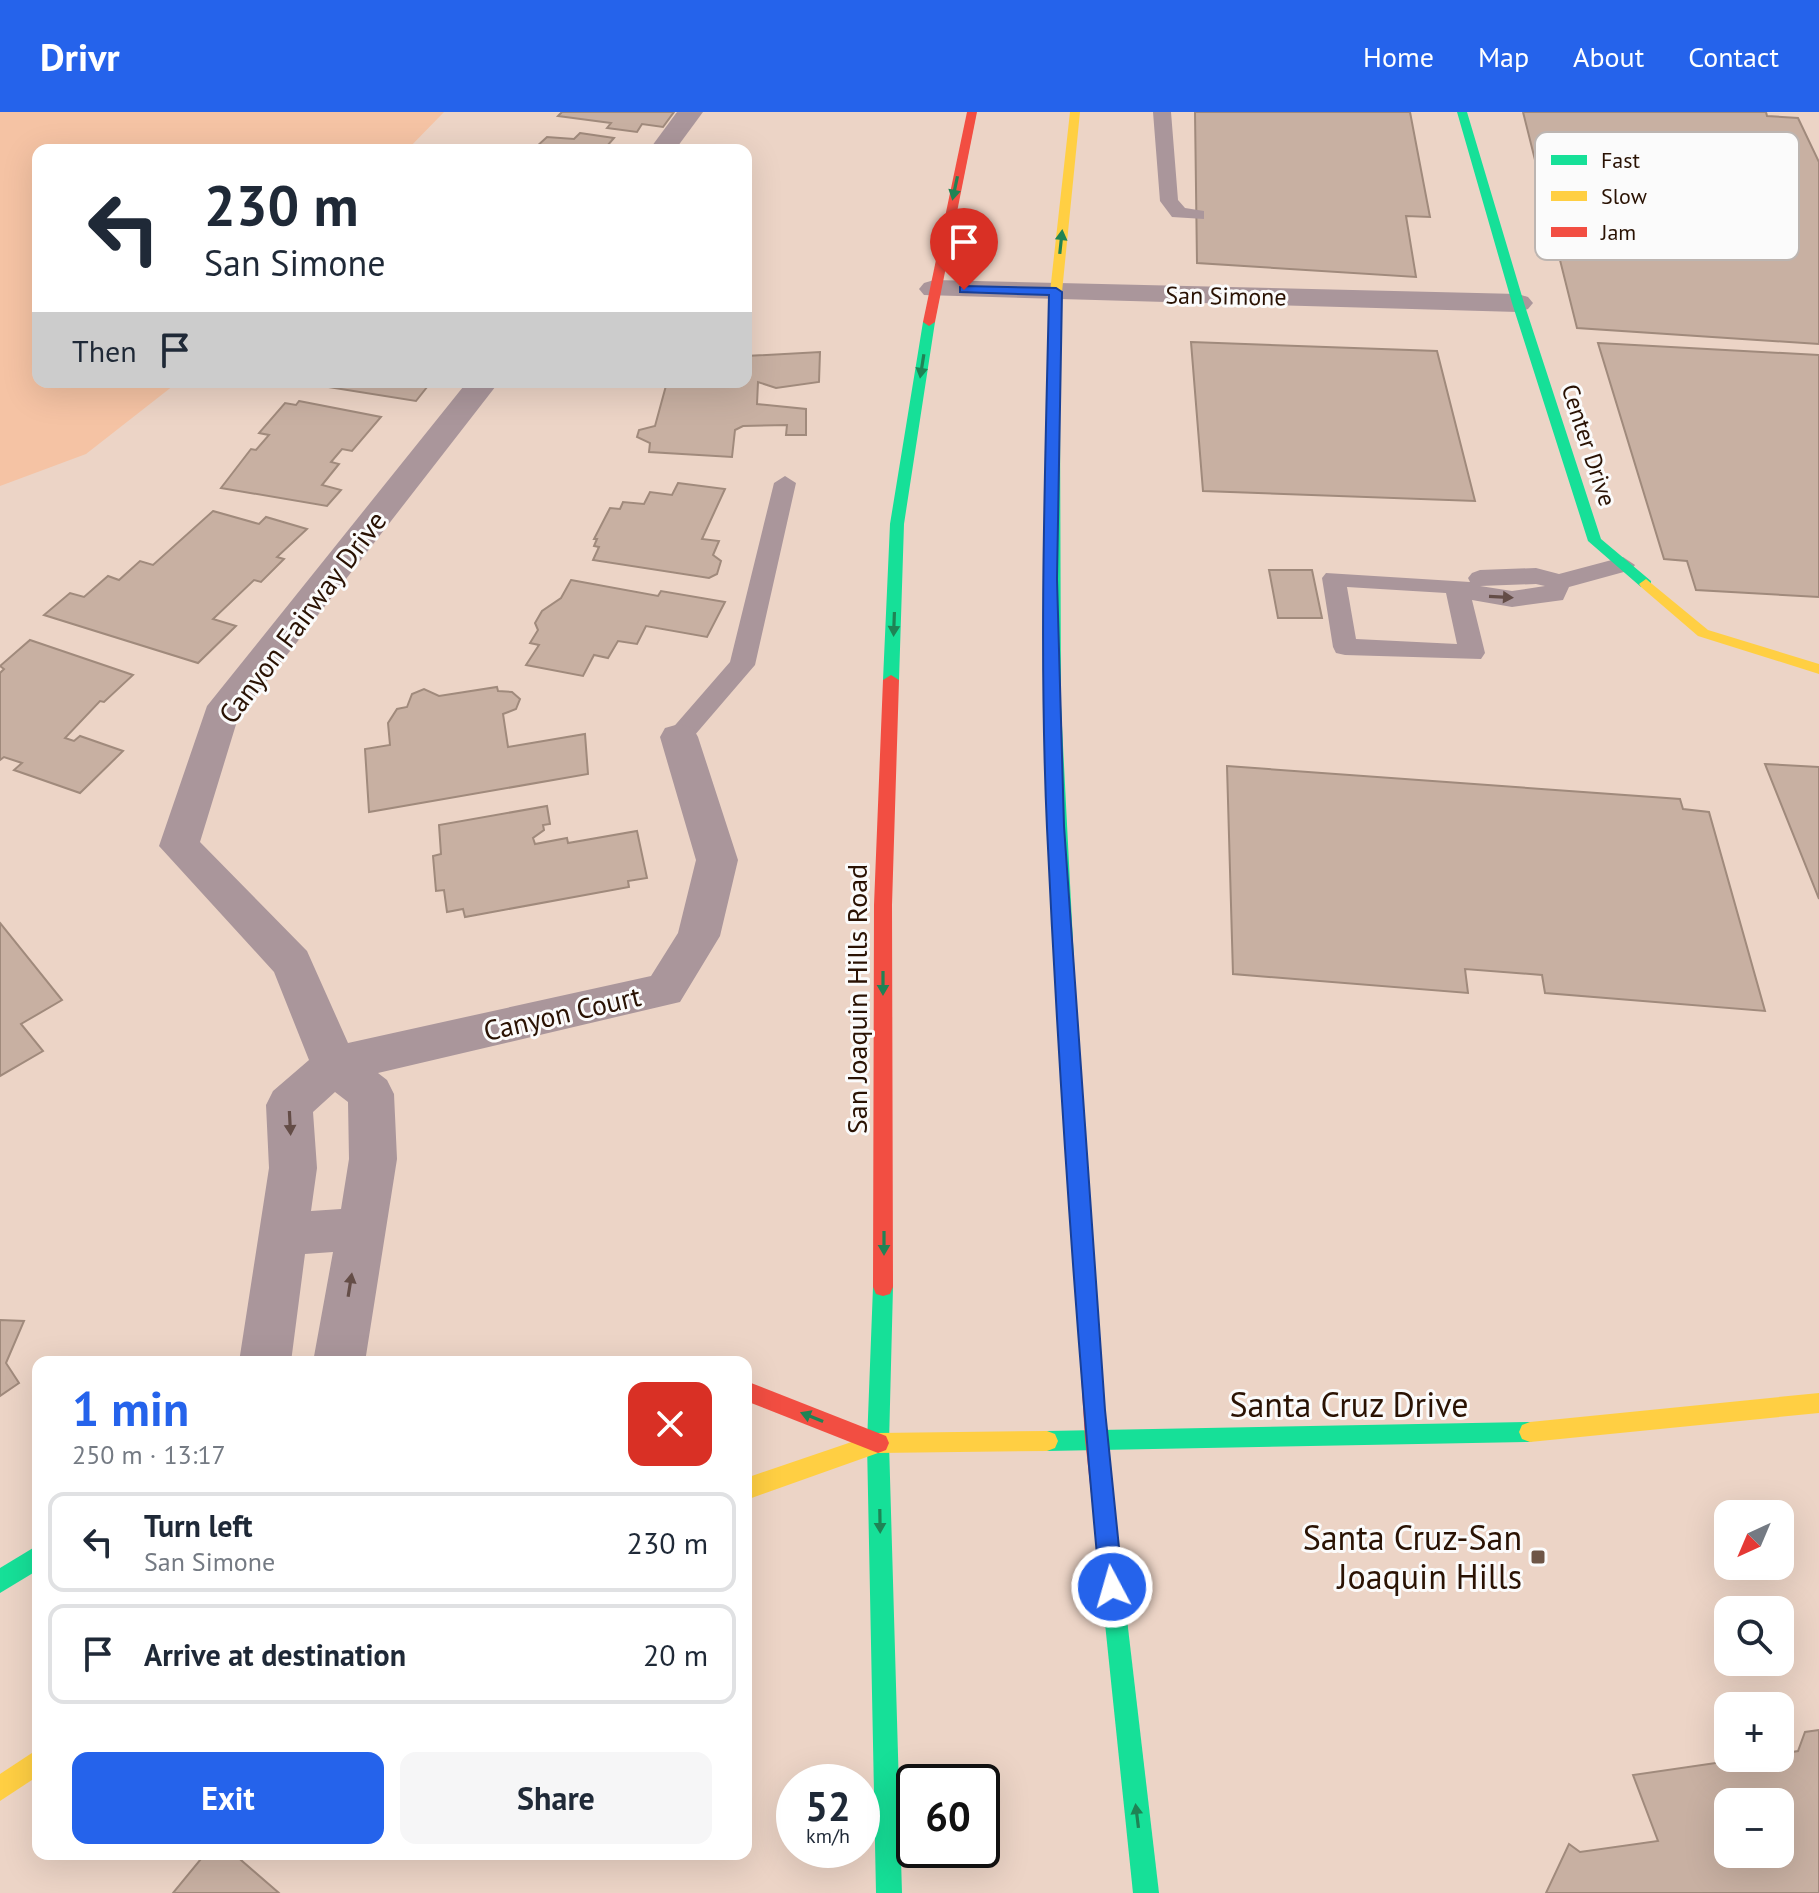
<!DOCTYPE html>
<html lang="en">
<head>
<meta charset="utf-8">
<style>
  body { margin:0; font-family:"PT Sans",sans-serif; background:#f6f6f7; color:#1f2937; height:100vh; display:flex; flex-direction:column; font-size:30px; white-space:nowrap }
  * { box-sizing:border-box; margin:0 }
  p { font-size:26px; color:#747a83 }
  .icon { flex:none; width:44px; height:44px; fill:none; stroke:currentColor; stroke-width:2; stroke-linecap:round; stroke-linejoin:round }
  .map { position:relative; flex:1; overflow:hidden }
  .panel { position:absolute; left:32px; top:1244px; width:720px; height:504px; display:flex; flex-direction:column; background:#fff; border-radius:16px; box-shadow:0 8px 32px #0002 }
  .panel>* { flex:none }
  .guide { position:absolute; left:32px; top:32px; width:720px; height:244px; border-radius:16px; box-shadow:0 8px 32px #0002; background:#fff; color:#1f2937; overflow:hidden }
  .needle { width:52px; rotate:224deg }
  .buttons { position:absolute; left:1714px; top:1388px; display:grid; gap:16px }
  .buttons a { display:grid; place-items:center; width:80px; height:80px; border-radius:16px; background:#fff; box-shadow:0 8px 32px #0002; font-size:40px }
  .speed { position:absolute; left:776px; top:1652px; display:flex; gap:16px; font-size:40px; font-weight:700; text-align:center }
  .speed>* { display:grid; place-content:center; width:104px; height:104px; border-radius:50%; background:#fff; box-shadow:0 8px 32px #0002; line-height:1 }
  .speed small { font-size:20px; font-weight:400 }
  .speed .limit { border:4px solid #111; border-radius:12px; background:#fff; color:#111 }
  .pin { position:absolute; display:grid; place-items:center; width:68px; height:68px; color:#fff; margin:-82px -34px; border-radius:50% 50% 50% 0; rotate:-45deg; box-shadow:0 0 8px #0007 }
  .pin .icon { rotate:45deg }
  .me { position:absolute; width:88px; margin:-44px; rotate:354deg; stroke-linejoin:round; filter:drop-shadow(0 0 6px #0008) }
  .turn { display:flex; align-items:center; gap:28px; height:168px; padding:0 40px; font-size:36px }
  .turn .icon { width:104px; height:104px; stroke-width:2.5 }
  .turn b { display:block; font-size:56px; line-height:68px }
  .then { display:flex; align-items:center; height:76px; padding:0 40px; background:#0003; gap:16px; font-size:30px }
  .round { display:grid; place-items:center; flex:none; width:84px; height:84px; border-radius:16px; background:#f6f6f7 }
  .head { display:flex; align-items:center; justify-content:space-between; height:136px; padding:0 40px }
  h1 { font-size:48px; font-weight:700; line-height:60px; color:#2563eb }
  .cta { display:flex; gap:16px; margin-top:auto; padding:16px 40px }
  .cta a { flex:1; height:92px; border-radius:16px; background:#2563eb; color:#fff; font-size:32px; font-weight:700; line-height:92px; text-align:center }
  .cta a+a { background:#f6f6f7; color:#1f2937 }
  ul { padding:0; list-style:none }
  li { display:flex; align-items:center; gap:24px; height:100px; margin:0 16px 12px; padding:0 24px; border:4px solid #e0e1e3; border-radius:16px }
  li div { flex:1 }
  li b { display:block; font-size:30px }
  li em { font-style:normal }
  header { display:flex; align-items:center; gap:48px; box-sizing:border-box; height:112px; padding:0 40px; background:#2563eb; color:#fff }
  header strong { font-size:38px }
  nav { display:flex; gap:44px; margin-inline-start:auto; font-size:28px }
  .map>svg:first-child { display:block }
  .green { fill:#f5c3a4 }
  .building { fill:#c8b0a2; stroke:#a08a7c; stroke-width:2; fill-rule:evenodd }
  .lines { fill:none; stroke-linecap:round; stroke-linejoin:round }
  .lane { fill:#aa969b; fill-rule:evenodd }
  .street { fill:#aa969b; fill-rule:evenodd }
  .fast { fill:#16e098; fill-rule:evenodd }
  .slow { fill:#ffcf43; fill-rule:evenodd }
  .jam { fill:#f24e42; fill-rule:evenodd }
  .oneway { fill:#1f8355 }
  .oneway2 { fill:#644d47 }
  .route { fill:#2563eb; stroke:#184099; stroke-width:2 }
  .poi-dot { fill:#6e5647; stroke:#fbfbfb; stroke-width:3 }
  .labels { text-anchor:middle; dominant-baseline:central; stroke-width:6; stroke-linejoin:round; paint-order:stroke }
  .far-street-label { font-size:24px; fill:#2a1203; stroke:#fbfbfb }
  .street-label { font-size:28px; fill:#2a1203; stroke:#fbfbfb }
  .near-street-label { font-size:34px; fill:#2a1203; stroke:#fbfbfb }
  .near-poi-label { font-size:34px; fill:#2a1203; stroke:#fbfbfb; text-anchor:end }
  .key { fill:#fbfbfb; stroke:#bcb5b1; stroke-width:2 }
  .key-label { font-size:22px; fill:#2a1203 }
</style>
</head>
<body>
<header>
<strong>Drivr</strong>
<nav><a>Home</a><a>Map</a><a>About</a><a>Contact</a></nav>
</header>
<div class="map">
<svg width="1819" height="1781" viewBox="0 0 1819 1781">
  <rect width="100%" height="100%" fill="#ecd4c6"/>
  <!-- green -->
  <polygon class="green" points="0,0 444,0 407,38 38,38 38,270 178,270 86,342 0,374"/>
  <!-- building -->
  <g class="building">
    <polygon points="562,0 674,0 663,15 642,12 637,20 607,16 611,11 558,4"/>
    <polygon points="1195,0 1410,0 1430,105 1406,104 1416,165 1197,151"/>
    <polygon points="1523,0 1766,0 1767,4 1798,6 1819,50 1819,232 1577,216"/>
    <polygon points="580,21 614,26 607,34 625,37 535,36 547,25 574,27"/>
    <polygon points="1191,230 1437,239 1475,389 1203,379"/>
    <polygon points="1598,231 1819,243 1819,485 1696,478 1687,449 1664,447"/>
    <polygon points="820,240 819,270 776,276 758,270 757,292 806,297 806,323 786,323 787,313 743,314 735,318 732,345 649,340 650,331 637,325 639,318 655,314 667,270 746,270 746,244"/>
    <polygon points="297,270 431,270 416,289"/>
    <polygon points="299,289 381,305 352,339 342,337 331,350 339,352 322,373 341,378 327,394 221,376 251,337 256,338 269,323 259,321 285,291 296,293"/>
    <polygon points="678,371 725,377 702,427 719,429 713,443 721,449 717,462 709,466 593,448 599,435 594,434 597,427 594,427 610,396 620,397 623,390 644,392 650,380 672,383"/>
    <polygon points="213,399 259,412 266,405 307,417 277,445 284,447 261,470 254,468 213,507 236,514 198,551 44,503 70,481 84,485 108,464 119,468 140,449 153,453"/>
    <polygon points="1269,458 1312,458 1322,506 1278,506"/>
    <polygon points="571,468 658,484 661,479 725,490 707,525 646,514 637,532 618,529 608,546 594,543 583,564 526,553 539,533 530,531 538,518 535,511 542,499 561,486"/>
    <polygon points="30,528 133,563 104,590 100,589 65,626 74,629 80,624 123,639 80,681 14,658 22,651 4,645 0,648 0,561 4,557 0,554"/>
    <polygon points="497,575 498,579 512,580 520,587 516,597 503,602 508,635 585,622 588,662 369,700 365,637 390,633 388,611 397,597 407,595 412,582 424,577 439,584"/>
    <polygon points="1765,652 1819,655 1819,787"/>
    <polygon points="1227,654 1680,687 1683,697 1709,700 1765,899 1545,881 1542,863 1465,857 1468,881 1233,862"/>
    <polygon points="547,694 550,712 543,713 544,718 533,726 535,732 567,726 568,731 637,719 647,766 628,769 629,775 465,805 463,797 447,800 444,778 436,779 433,744 441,742 439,713"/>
    <polygon points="0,811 62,888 21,912 43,939 0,964"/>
    <polygon points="0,1208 24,1209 6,1251 19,1271 0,1284"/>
    <path d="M 1819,1618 L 1819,1781 L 1546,1781 L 1569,1732 L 1580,1740 L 1658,1729 L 1633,1663 L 1750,1646 L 1780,1646 L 1780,1642 L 1798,1639 L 1805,1620 ZM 1728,1690 L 1780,1690 L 1780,1742 L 1728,1742 Z"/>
    <polygon points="205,1742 234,1742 279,1781 173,1781"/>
  </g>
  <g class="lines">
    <!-- lane -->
    <g class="lane">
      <polygon points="1153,0 1171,0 1178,88 1185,96 1204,99 1204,107 1172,105 1160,89"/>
      <polygon points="785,364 796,371 755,553 688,631 670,631 666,625 670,619 730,550 774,371"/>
      <path d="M 1623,445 L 1635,453 L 1631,458 L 1569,475 L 1563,488 L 1512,495 L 1472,488 L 1485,541 L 1481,547 L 1345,543 L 1336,541 L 1333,535 L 1322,466 L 1326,461 L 1470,470 L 1468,466 L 1472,461 L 1480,458 L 1536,456 L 1559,462 ZM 1536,472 L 1545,474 L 1512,479 L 1480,474 ZM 1347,475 L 1446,481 L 1457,532 L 1356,527 Z"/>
    </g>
    <!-- street -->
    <g class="street">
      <polygon points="677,0 703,0 675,38 649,38"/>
      <polygon points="934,168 1518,182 1528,185 1533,191 1528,197 1518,200 924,183 919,177 924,171"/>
      <path d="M 467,270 L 499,270 L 238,606 L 200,730 L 307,839 L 348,931 L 651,864 L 678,821 L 696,748 L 660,625 L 665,616 L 679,612 L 693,616 L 698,625 L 738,748 L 720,824 L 680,890 L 378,961 L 387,968 L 394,982 L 397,1047 L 365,1250 L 313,1250 L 333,1140 L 305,1142 L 291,1250 L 239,1250 L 269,1056 L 266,993 L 273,979 L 309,948 L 274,860 L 159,734 L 207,594 ZM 335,980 L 348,990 L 349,1047 L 341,1097 L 311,1099 L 317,1056 L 313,1000 Z"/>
    </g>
    <!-- fast -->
    <g class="fast">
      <polygon points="1457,0 1467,0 1524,191 1601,427 1651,469 1651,475 1641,475 1588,429 1512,191"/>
      <polygon points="929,206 935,210 904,412 899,568 891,573 883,568 890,412 923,210"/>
      <polygon points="1054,295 1060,299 1061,594 1076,889 1073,894 1061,894 1058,889 1046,594 1048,299"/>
      <polygon points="883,1166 890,1168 893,1175 889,1331 902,1781 876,1781 867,1331 873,1175 876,1168"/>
      <polygon points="1530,1310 1538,1313 1541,1320 1538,1327 1530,1330 1047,1339 1039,1336 1036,1329 1039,1322 1047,1319"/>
      <polygon points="38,1433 38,1458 0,1481 0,1456"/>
      <polygon points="1112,1462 1120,1465 1123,1473 1159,1781 1133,1781 1101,1473 1104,1465"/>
    </g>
    <!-- slow -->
    <g class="slow">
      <polygon points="1070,0 1080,0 1062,180 1060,299 1054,303 1048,299 1050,180"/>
      <polygon points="1646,467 1708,518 1819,552 1819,562 1698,524 1641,475 1639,472"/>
      <polygon points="1819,1281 1819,1301 1530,1330 1522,1327 1519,1320 1522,1313 1530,1310"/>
      <polygon points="1047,1319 1055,1322 1058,1329 1055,1336 1047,1339 878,1341 746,1388 746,1366 878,1321"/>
      <polygon points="38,1637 38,1664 0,1689 0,1662"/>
    </g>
    <!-- jam -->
    <g class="jam">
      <polygon points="967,0 977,0 935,210 929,214 923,210"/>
      <polygon points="891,563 899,568 892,793 893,1175 890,1182 883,1184 876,1182 873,1175 874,793 883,568"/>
      <polygon points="1067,882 1073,884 1076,889 1107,1327 1123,1473 1120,1481 1112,1484 1104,1481 1101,1473 1085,1327 1058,889 1061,884"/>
      <polygon points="746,1269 886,1324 889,1331 886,1338 878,1341 746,1289"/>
    </g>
  </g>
  <!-- one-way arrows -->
  <defs><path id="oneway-solid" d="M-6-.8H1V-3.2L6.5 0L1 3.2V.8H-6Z" transform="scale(2)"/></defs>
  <g class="oneway">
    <use href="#oneway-solid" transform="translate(955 76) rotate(102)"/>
    <use href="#oneway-solid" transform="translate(1061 130) rotate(-84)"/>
    <use href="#oneway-solid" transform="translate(922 254) rotate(99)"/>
    <use href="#oneway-solid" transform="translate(894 512) rotate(92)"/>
    <use href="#oneway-solid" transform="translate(883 871) rotate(90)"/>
    <use href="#oneway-solid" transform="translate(884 1131) rotate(90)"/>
    <use href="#oneway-solid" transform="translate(812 1305) rotate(-158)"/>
    <use href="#oneway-solid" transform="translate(880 1409) rotate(89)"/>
    <use href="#oneway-solid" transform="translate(1137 1704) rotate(-97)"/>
  </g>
  <g class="oneway2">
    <use href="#oneway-solid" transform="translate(1501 485) rotate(3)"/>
    <use href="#oneway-solid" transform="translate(290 1011) rotate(87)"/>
    <use href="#oneway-solid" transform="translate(350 1173) rotate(-81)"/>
  </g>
  <!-- route -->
  <path class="route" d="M 964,174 L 1056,176 L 1062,180 L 1057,467 L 1064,714 L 1105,1298 L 1123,1475 L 1120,1483 L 1112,1486 L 1103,1483 L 1100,1475 C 1076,1223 1059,969 1047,716 C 1039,539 1045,361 1049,183 L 960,180 L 960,175 Z"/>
  <!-- markers -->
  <rect class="poi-dot" x="1530" y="1437" width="16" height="16" rx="4"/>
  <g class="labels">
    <!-- far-street labels -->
    <g class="far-street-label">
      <text transform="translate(1226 184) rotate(1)">San Simone</text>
      <text transform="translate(1589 333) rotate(72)">Center Drive</text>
    </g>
    <!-- street labels -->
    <g class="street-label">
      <text transform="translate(302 505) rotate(-53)">Canyon Fairway Drive</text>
      <text transform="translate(856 887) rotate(-90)">San Joaquin Hills Road</text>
      <text transform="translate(562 901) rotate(-13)">Canyon Court</text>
    </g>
    <!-- near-street labels -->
    <g class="near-street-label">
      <text x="1349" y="1292">Santa Cruz Drive</text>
    </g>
    <!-- near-poi labels -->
    <g class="near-poi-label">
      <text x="1522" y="1425">Santa Cruz-San<tspan x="1522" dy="39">Joaquin Hills</tspan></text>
    </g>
  </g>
  <!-- legend -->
  <rect x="1535" y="20" width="264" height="128" rx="12" class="key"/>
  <rect x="1551" y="43" width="36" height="10" fill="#16e098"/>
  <rect x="1551" y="79" width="36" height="10" fill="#ffcf43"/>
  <rect x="1551" y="115" width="36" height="10" fill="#f24e42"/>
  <g class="key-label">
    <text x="1601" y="56">Fast</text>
    <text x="1601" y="92">Slow</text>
    <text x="1601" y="128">Jam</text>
  </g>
</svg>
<div class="buttons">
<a><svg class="needle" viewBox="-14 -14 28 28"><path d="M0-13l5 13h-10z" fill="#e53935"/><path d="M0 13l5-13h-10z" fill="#747a83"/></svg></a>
<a><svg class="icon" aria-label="search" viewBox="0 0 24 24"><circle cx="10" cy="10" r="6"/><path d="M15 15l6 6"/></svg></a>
<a>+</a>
<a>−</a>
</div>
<div class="speed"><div>52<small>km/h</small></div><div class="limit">60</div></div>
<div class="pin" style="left:964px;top:178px;background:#d93025"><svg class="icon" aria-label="arrive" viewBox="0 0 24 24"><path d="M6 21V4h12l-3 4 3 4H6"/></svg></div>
<svg class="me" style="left:1112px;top:1475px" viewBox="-20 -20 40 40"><circle r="17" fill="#2563eb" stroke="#fff" stroke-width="3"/><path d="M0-11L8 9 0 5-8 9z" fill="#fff"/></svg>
<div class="guide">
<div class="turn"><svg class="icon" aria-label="left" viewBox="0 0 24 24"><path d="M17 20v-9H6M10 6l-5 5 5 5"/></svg><div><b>230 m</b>San Simone</div></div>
<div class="then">Then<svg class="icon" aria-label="arrive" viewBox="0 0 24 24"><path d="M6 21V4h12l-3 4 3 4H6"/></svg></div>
</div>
<section class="panel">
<div class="head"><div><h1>1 min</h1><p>250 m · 13:17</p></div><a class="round" style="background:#d93025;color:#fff"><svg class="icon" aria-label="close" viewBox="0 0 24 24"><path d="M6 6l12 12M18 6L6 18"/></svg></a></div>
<ul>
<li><svg class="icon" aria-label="left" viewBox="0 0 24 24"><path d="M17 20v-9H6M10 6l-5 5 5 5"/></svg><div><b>Turn left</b><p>San Simone</p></div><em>230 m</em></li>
<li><svg class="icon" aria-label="arrive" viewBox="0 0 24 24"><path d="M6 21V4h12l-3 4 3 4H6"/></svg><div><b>Arrive at destination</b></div><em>20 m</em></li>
</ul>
<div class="cta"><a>Exit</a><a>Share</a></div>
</section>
</div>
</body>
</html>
